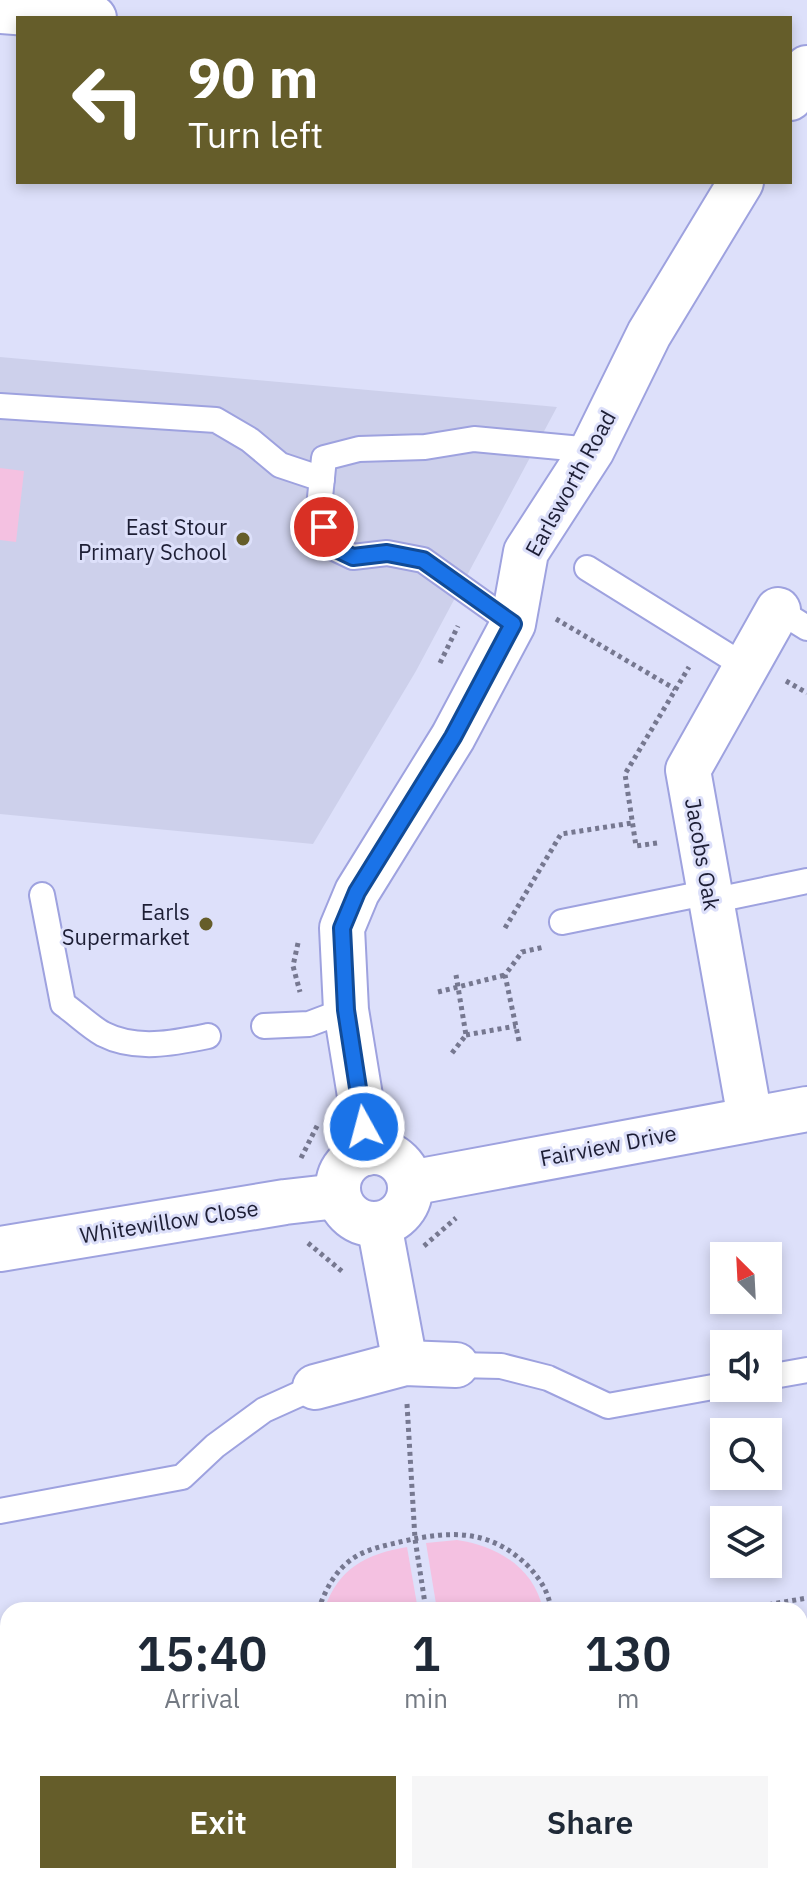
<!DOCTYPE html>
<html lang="en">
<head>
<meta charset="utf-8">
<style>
  body { margin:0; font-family:"IBM Plex Sans",sans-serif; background:#f6f6f7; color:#1f2937; height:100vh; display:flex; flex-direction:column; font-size:30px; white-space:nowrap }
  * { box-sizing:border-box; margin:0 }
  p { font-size:26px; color:#747a83 }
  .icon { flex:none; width:44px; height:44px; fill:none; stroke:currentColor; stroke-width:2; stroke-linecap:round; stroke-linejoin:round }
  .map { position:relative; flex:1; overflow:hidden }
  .details { position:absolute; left:0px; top:1602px; width:808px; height:282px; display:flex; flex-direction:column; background:#fff; border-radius:24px 24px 0 0; box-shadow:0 4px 12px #0003 }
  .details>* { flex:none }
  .top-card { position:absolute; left:16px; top:16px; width:776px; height:168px; border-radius:0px; box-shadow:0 4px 12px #0003; background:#655d2a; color:#fff; overflow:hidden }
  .needle { width:52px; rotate:336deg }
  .tools { position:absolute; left:710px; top:1242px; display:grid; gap:16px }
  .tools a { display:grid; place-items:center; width:72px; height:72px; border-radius:0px; background:#fff; box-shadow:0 4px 12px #0003; font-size:40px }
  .pin { position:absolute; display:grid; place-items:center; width:68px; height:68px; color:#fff; margin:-34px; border:4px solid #fff; border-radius:50%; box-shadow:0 2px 8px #0007 }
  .me { position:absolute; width:88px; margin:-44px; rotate:353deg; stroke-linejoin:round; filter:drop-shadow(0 0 6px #0008) }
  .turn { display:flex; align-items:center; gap:28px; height:168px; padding:0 40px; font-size:36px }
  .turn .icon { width:104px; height:104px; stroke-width:2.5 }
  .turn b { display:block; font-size:56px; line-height:68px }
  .eta { display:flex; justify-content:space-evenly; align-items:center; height:136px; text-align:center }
  .eta b { font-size:48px; font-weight:600; line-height:56px }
  .primary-button { display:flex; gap:16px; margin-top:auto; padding:16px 40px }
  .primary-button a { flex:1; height:92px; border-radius:0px; background:#655d2a; color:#fff; font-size:32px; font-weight:600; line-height:92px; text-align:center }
  .primary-button a+a { background:#f6f6f7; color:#1f2937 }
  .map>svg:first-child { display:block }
  .built { fill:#cdd0eb }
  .green { fill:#f4c1e1 }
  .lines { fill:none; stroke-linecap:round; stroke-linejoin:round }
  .river { stroke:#a0a4e1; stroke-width:74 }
  .service-casing { stroke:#9ea2df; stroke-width:28 }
  .minor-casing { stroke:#9ea2df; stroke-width:48 }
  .path { stroke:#767890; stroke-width:5; stroke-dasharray:4 4; stroke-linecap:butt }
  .service { stroke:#fff; stroke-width:24 }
  .minor { stroke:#fff; stroke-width:44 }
  .route-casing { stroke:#114b97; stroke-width:20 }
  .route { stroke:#1a73e8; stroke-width:14 }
  .poi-dot { fill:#655d2a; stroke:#dde0fa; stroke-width:3 }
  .labels { text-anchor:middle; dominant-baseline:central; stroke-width:6; stroke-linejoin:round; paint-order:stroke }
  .street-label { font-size:22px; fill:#1d1e35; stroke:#dde0fa }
  .poi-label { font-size:22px; fill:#1d1e35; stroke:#dde0fa; text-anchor:end }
</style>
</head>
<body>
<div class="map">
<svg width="807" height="1883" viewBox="0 0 807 1883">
  <rect width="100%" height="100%" fill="#dde0fa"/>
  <!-- built -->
  <polygon class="built" points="0,357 557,407 416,671 313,844 0,814"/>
  <!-- green -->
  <g class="green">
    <polygon points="0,468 24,471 16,542 0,540"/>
    <path d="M 457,1540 C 497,1546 534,1567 543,1610 L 437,1610 L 426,1543 Z"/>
    <path d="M 407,1547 L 418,1610 L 324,1610 C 338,1568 366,1554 407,1547 Z"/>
    <polygon points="807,1702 807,1883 0,1883 0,1866 8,1865 8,1876 800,1876 800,1703"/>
  </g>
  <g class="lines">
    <!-- river -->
    <g class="river">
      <polyline points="800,1680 807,1679"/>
      <polyline points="0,1844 8,1844"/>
    </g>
    <!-- service casing -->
    <g class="service-casing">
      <g id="service">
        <polyline points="0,406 216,420 250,440 280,465 322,479"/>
        <polyline points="587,568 746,667"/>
        <polyline points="778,610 807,628"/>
        <polyline points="513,624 423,560 387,553 353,557 330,546 319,507 324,458 359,449 425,447 474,439 592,450"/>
        <path d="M 42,895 L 63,1004 C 76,1013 89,1026 103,1034 C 136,1051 174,1043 208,1036"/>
        <polyline points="711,901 807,881"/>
        <polyline points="562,922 710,892"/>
        <polyline points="264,1026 309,1024 346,1010"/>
        <polyline points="456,1365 501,1366 548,1378 608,1406 724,1385"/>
        <polyline points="768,1377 807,1370"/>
        <polyline points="0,1511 182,1477 215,1446 264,1410 315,1387"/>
      </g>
    </g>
    <!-- minor casing -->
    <g class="minor-casing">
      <g id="minor">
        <polyline points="0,11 94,18"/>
        <polyline points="790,98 807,68"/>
        <polyline points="750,1118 688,770 778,610"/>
        <circle cx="374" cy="1188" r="36"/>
        <polyline points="366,1153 361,1102 346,1010 342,928 357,892 453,737 513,624 526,552 592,450 649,334 741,182"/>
        <polyline points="410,1183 807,1109"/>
        <polyline points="379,1224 405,1363"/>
        <polyline points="0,1249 285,1202 338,1196"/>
        <polyline points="315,1387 405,1363 456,1365"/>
      </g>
    </g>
    <!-- path -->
    <g class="path">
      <polyline points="556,619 675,689"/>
      <polyline points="440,663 458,626"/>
      <polyline points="786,681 807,693"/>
      <polyline points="657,843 636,846 625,774 689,667"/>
      <polyline points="505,928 561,834 632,823"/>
      <polyline points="298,943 293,966 300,992"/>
      <polyline points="438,992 505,975"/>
      <polyline points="466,1035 516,1026"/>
      <polyline points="519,1041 505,975 522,952 544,947"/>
      <polyline points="452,1053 466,1035 456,975"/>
      <polyline points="301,1158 318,1124"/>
      <polyline points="308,1243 344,1273"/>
      <polyline points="424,1246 456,1218"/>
      <polyline points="407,1404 415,1539 426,1610"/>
      <path d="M 318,1610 C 325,1592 332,1576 347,1563 C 363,1549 384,1546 404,1541 C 453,1530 492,1530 529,1567 C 541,1580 549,1593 551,1610"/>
      <polyline points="737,1610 807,1598"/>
      <polyline points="0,1742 8,1740"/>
    </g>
    <!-- service -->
    <use href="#service" class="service"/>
    <!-- minor -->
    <use href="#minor" class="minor"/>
  </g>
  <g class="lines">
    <!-- route casing -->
    <g class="route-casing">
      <polyline id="route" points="324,527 330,546 353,557 387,553 423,560 513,624 453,737 357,892 342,928 346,1010 364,1127"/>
    </g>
    <!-- route -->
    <use href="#route" class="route"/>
  </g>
  <!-- markers -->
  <g class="poi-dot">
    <circle cx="243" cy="539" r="8"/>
    <circle cx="206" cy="924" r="8"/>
  </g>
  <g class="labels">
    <!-- street labels -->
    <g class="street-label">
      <text transform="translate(570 483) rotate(-61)">Earlsworth Road</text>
      <text transform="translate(703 854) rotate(80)">Jacobs Oak</text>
      <text transform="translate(608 1145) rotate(-11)">Fairview Drive</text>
      <text transform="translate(169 1221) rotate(-9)">Whitewillow Close</text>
    </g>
    <!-- poi labels -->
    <g class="poi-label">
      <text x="227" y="526">East Stour<tspan x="227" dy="25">Primary School</tspan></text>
      <text x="190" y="911">Earls<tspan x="190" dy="25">Supermarket</tspan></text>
    </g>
  </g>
</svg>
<div class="tools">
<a><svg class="needle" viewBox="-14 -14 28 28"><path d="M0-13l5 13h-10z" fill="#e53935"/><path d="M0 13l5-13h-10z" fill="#747a83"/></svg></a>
<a><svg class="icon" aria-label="sound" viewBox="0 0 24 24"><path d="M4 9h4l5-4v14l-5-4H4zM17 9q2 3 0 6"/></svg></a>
<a><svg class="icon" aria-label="search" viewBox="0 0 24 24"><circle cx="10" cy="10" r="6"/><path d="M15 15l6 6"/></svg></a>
<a><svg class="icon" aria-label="layers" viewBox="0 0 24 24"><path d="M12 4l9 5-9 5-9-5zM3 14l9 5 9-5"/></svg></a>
</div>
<div class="pin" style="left:324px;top:527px;background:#d93025"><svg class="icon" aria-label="arrive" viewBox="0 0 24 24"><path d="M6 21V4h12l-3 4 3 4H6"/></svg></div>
<svg class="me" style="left:364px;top:1127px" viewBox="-20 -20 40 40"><circle r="17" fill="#1a73e8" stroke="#fff" stroke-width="3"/><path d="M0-11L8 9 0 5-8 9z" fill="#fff"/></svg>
<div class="top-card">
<div class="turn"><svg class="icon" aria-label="left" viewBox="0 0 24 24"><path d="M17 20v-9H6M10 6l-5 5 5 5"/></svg><div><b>90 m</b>Turn left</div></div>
</div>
<section class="details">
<div class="eta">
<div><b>15:40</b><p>Arrival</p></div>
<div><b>1</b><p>min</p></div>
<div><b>130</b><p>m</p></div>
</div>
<div class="primary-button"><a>Exit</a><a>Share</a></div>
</section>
</div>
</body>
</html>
